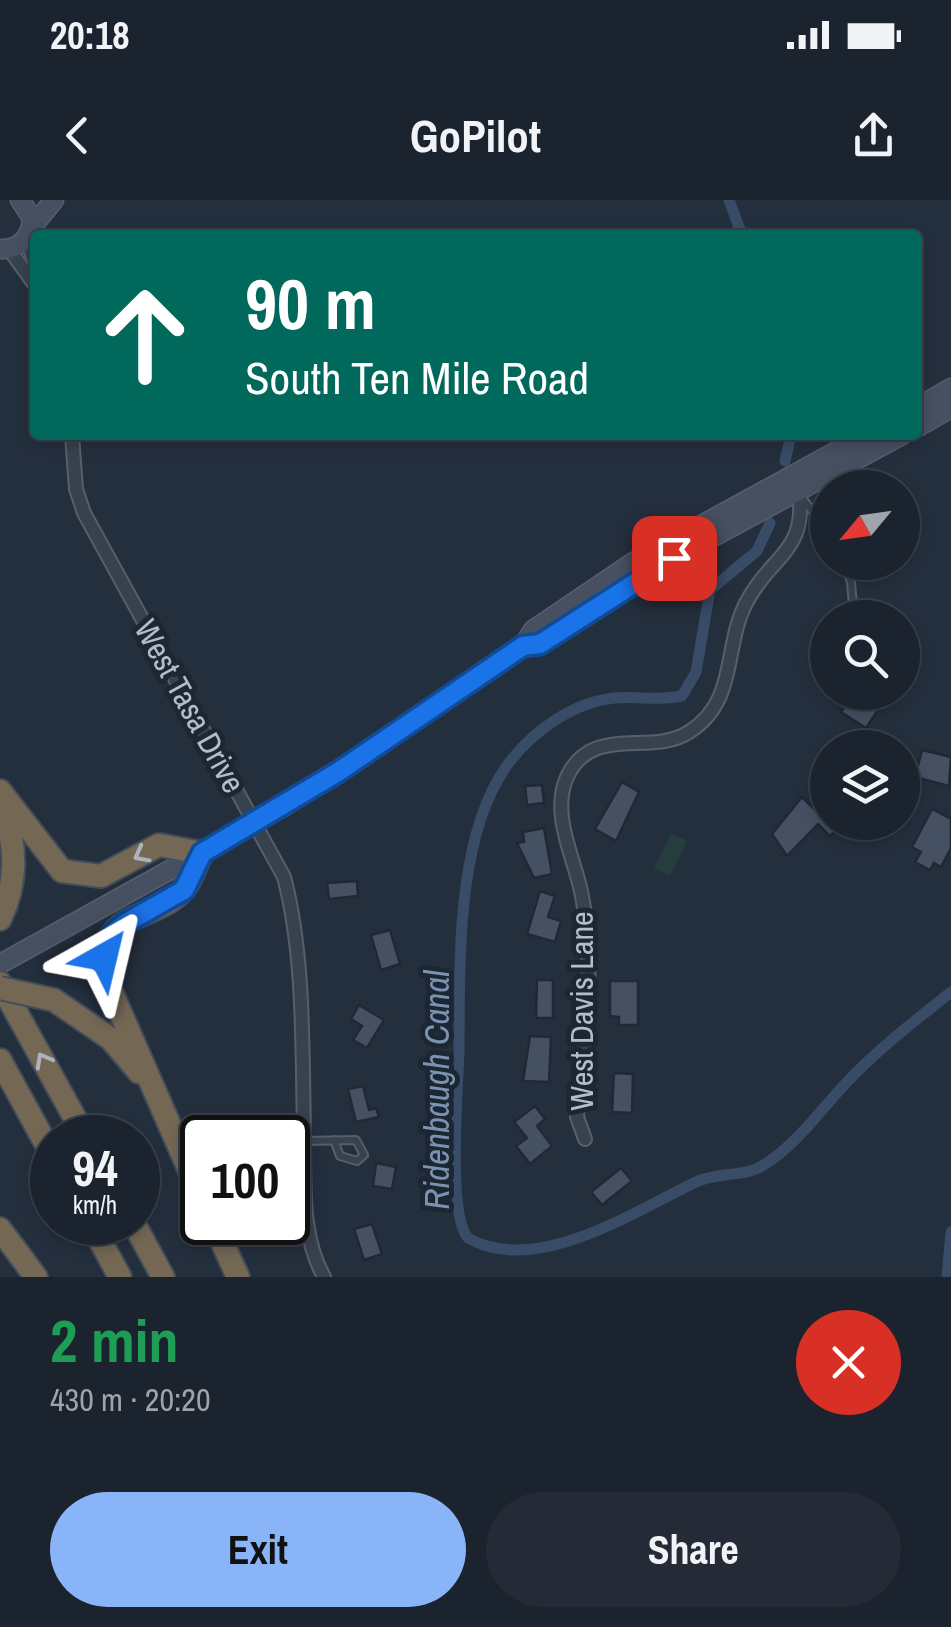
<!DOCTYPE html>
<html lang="en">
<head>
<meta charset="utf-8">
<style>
  body { margin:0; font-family:"Archivo Narrow",sans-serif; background:#242b36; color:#f1f3f6; height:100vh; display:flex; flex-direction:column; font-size:38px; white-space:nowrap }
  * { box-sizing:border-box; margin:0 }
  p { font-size:32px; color:#a0a4aa }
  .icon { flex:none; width:55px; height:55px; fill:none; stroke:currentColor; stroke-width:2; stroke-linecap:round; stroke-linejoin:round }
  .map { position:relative; height:1077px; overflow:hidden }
  .panel { display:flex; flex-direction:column; background:#1b232e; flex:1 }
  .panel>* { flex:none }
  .top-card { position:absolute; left:30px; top:30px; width:892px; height:210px; border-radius:10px; box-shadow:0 5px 15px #0003,0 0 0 2px #39404a; background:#00695c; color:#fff; overflow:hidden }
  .needle { width:65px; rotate:241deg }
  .buttons { position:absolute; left:810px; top:270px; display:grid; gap:20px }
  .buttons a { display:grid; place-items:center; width:110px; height:110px; border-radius:50%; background:#1b232e; box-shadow:0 5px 15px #0003,0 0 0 2px #39404a; font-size:50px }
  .speed { position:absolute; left:30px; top:915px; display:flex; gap:20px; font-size:50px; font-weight:700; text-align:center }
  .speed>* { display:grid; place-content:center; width:130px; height:130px; border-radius:50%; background:#1b232e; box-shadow:0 5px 15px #0003,0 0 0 2px #39404a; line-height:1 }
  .speed small { font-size:25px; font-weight:400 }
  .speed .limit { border:5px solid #111; border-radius:15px; background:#fff; color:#111 }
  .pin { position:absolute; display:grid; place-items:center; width:85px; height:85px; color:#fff; margin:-42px; border-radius:20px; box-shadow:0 5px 15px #0006 }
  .me { position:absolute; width:110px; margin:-55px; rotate:37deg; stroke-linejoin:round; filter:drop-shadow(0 0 8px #0008) }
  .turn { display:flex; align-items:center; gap:35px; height:210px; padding:0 50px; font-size:45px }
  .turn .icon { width:130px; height:130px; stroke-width:2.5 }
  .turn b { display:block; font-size:70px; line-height:85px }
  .round { display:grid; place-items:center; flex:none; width:105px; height:105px; border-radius:52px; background:#242b36 }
  .head { display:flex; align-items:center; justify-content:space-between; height:170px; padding:0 50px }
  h1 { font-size:60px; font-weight:700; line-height:75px; color:#1e9e55 }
  .primary-button { display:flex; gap:20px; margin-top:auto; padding:20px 50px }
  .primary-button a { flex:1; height:115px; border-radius:60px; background:#8ab4f8; color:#111; font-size:40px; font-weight:700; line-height:115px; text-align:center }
  .primary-button a+a { background:#242b36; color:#f1f3f6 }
  .status { display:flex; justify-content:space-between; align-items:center; height:70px; padding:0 50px; background:#1b232e; direction:ltr }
  .status svg { height:28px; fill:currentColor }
  header { display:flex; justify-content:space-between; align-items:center; height:130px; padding:0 50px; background:#1b232e; font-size:45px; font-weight:700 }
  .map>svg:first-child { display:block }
  .green { fill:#263c3f }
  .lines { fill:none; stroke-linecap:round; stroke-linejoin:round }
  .canal { stroke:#394c67; stroke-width:11 }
  .building { fill:#455162; stroke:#1f2835; stroke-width:2.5 }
  .lane-casing { stroke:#565f6c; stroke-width:10 }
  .street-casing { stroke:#565f6c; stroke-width:16 }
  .secondary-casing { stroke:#565f6c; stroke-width:21 }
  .highway-casing { stroke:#434c59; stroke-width:26 }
  .lane { stroke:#38414e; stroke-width:6 }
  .street { stroke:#38414e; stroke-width:12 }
  .secondary { stroke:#465061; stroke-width:18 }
  .highway { stroke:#746855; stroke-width:22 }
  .secondary-bridge-casing { stroke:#565f6c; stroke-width:21; stroke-linecap:butt }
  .highway-bridge-casing { stroke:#434c59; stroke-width:26; stroke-linecap:butt }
  .secondary-bridge { stroke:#465061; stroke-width:18 }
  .highway-bridge { stroke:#746855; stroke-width:22 }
  .oneway { stroke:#aeb4bd }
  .route-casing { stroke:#114b97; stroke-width:25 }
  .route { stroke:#1a73e8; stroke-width:18 }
  .labels { text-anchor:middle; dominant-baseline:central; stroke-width:10; stroke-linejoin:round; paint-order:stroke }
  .street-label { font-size:32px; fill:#b4bcc9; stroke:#1d2633 }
  .water-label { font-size:35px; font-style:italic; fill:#7c92b1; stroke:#1d2633 }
</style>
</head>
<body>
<div class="status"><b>20:18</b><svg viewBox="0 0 49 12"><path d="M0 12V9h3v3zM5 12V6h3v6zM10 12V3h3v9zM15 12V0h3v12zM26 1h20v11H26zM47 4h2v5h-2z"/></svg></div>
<header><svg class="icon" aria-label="back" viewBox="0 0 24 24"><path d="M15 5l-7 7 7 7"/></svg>GoPilot<svg class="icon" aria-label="share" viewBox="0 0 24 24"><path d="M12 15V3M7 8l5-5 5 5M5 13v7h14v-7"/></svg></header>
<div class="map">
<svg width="951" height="1077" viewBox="0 0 951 1077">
  <rect width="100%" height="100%" fill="#242f3e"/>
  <!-- green -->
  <polygon class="green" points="671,633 687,641 670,676 654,668"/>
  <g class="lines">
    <!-- canal -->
    <g class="canal">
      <polyline points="729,0 742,35"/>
      <polyline points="785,261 791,235"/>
      <path d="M 770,323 L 757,351 L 710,390 L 696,472 L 682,496 C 658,501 638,496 615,498 C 573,502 533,531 508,564 C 455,636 460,765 459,851 C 458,888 447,1014 468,1038 C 536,1077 635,1011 696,982 C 716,972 744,977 762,966 C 796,946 821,909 848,881 C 879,848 915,821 951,792"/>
      <polyline points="947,1077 951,1032"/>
    </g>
  </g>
  <!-- building -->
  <g class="building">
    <polygon points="840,492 868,492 876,498 873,503 880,507 866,528 841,512 850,499"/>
    <polygon points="922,550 951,557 949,586 915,577"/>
    <polygon points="622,582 639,592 616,641 595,629"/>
    <polygon points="542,585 544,603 527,605 525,586"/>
    <polygon points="802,597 836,630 830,636 818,624 787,656 772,634"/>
    <polygon points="932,609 951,619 951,648 941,667 934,663 930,670 915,662 921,652 912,647"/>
    <polygon points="544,628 552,674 534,678 517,643 524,642 523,632"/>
    <polygon points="357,681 358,696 329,699 327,683"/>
    <polygon points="540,691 555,696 548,717 561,721 555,742 527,734"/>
    <polygon points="390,730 400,764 381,770 371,735"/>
    <polygon points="537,780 553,780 553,818 536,818"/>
    <polygon points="610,781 638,781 638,825 619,825 619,817 610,816"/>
    <polygon points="359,805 384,820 367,848 353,840 362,826 351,819"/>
    <polygon points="530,836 551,837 549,882 523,881"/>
    <polygon points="614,873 633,874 632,913 612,912"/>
    <polygon points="363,886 369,910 376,908 379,917 356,922 348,889"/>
    <polygon points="535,906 545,919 537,926 552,946 530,964 516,946 527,938 514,922"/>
    <polygon points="376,963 396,967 392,989 373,986"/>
    <polygon points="621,968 632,981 602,1005 591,992"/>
    <polygon points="372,1024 382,1054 364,1060 354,1029"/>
  </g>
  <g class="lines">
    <!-- lane casing -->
    <g class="lane-casing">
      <g id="lane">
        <polyline points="803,299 828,332"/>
        <polyline points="844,362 851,382 854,418"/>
        <polyline points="305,941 356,940 364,955 357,961 340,956 334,940"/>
      </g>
    </g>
    <!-- street casing -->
    <g class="street-casing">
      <g id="street">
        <polyline points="27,37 35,66"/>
        <polyline points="9,49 35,85"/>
        <path d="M 72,235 L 76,289 L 84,313 L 284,677 C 305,756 302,852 304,933 C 305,982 300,1034 324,1077"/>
        <path d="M 585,939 L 577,917 C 584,844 596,768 582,696 C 575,658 550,615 567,577 C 592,523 651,557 689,532 C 738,501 723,448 746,403 C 771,354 810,352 798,285"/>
      </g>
    </g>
    <!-- secondary casing -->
    <g class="secondary-casing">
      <g id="secondary">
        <polyline points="32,27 54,0"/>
        <path d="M 0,49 C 19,50 31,38 32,18 L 20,0"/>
        <polyline points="918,207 951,188"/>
        <polyline points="918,227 951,208"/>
        <polyline points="523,446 540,444 674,358 902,235"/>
        <polyline points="285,606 523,446 533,430 632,363 866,235"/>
        <polyline points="0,764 224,640"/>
      </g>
    </g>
    <!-- highway casing -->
    <g class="highway-casing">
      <g id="highway">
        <path d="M 0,591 L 62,671 L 101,676 L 159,645 L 202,653 C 196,664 192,679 184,689 C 151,727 96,703 107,782 L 202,999"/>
        <path d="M 0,719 C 17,684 18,643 1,608"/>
        <polyline points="0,783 86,938"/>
        <polyline points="54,800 111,839 139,872"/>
        <polyline points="0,860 52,955"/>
        <polyline points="90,1022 120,1077"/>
        <polyline points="133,1022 163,1077"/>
        <polyline points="213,1022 238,1077"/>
        <polyline points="0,1029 36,1077"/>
      </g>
    </g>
    <!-- lane -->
    <use href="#lane" class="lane"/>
    <!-- street -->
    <use href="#street" class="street"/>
    <!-- secondary -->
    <use href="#secondary" class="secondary"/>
    <!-- highway -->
    <use href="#highway" class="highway"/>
    <!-- secondary-bridge casing -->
    <g class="secondary-bridge-casing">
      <polyline id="secondary-bridge" points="224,640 285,606"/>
    </g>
    <!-- highway-bridge casing -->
    <g class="highway-bridge-casing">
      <polyline id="highway-bridge" points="0,788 54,800"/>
    </g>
    <!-- secondary-bridge -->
    <use href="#secondary-bridge" class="secondary-bridge"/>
    <!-- highway-bridge -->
    <use href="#highway-bridge" class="highway-bridge"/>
  </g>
  <!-- one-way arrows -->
  <defs><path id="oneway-chevron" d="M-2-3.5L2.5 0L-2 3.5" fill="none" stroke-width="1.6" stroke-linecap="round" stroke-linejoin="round" transform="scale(2.5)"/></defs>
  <g class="oneway">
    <use href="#oneway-chevron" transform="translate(141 655) rotate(152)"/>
    <use href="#oneway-chevron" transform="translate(43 860) rotate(-119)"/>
  </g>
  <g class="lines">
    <!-- route casing -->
    <g class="route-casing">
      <polyline id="route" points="104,757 113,733 124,724 184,690 202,653 338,572 523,446 540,444 674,358"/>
    </g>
    <!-- route -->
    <use href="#route" class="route"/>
  </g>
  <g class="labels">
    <!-- street labels -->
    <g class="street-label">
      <text transform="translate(190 506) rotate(61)">West Tasa Drive</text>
      <text transform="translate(581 811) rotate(-90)">West Davis Lane</text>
    </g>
    <!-- water labels -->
    <g class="water-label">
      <text transform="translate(436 890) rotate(-90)">Ridenbaugh Canal</text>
    </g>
  </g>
</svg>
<div class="buttons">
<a><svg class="needle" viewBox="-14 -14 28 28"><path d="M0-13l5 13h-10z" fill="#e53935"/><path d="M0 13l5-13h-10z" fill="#a0a4aa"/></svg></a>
<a><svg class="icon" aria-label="search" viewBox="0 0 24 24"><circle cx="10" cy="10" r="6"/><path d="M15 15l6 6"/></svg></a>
<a><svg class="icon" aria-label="layers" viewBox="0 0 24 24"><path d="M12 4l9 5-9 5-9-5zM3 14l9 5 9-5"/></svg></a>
</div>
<div class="speed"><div>94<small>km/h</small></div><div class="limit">100</div></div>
<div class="pin" style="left:674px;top:358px;background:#d93025"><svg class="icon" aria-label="arrive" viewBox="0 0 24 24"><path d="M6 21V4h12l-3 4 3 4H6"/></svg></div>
<svg class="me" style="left:104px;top:757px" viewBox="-20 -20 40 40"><path d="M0-17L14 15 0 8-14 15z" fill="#1a73e8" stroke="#fff" stroke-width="4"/></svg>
<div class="top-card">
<div class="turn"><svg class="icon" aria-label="ahead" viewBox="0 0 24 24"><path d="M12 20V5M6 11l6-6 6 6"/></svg><div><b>90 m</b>South Ten Mile Road</div></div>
</div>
</div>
<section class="panel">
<div class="head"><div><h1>2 min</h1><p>430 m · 20:20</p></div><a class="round" style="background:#d93025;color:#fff"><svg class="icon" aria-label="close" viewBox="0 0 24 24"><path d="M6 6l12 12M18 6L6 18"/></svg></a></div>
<div class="primary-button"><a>Exit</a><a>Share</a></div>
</section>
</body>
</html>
